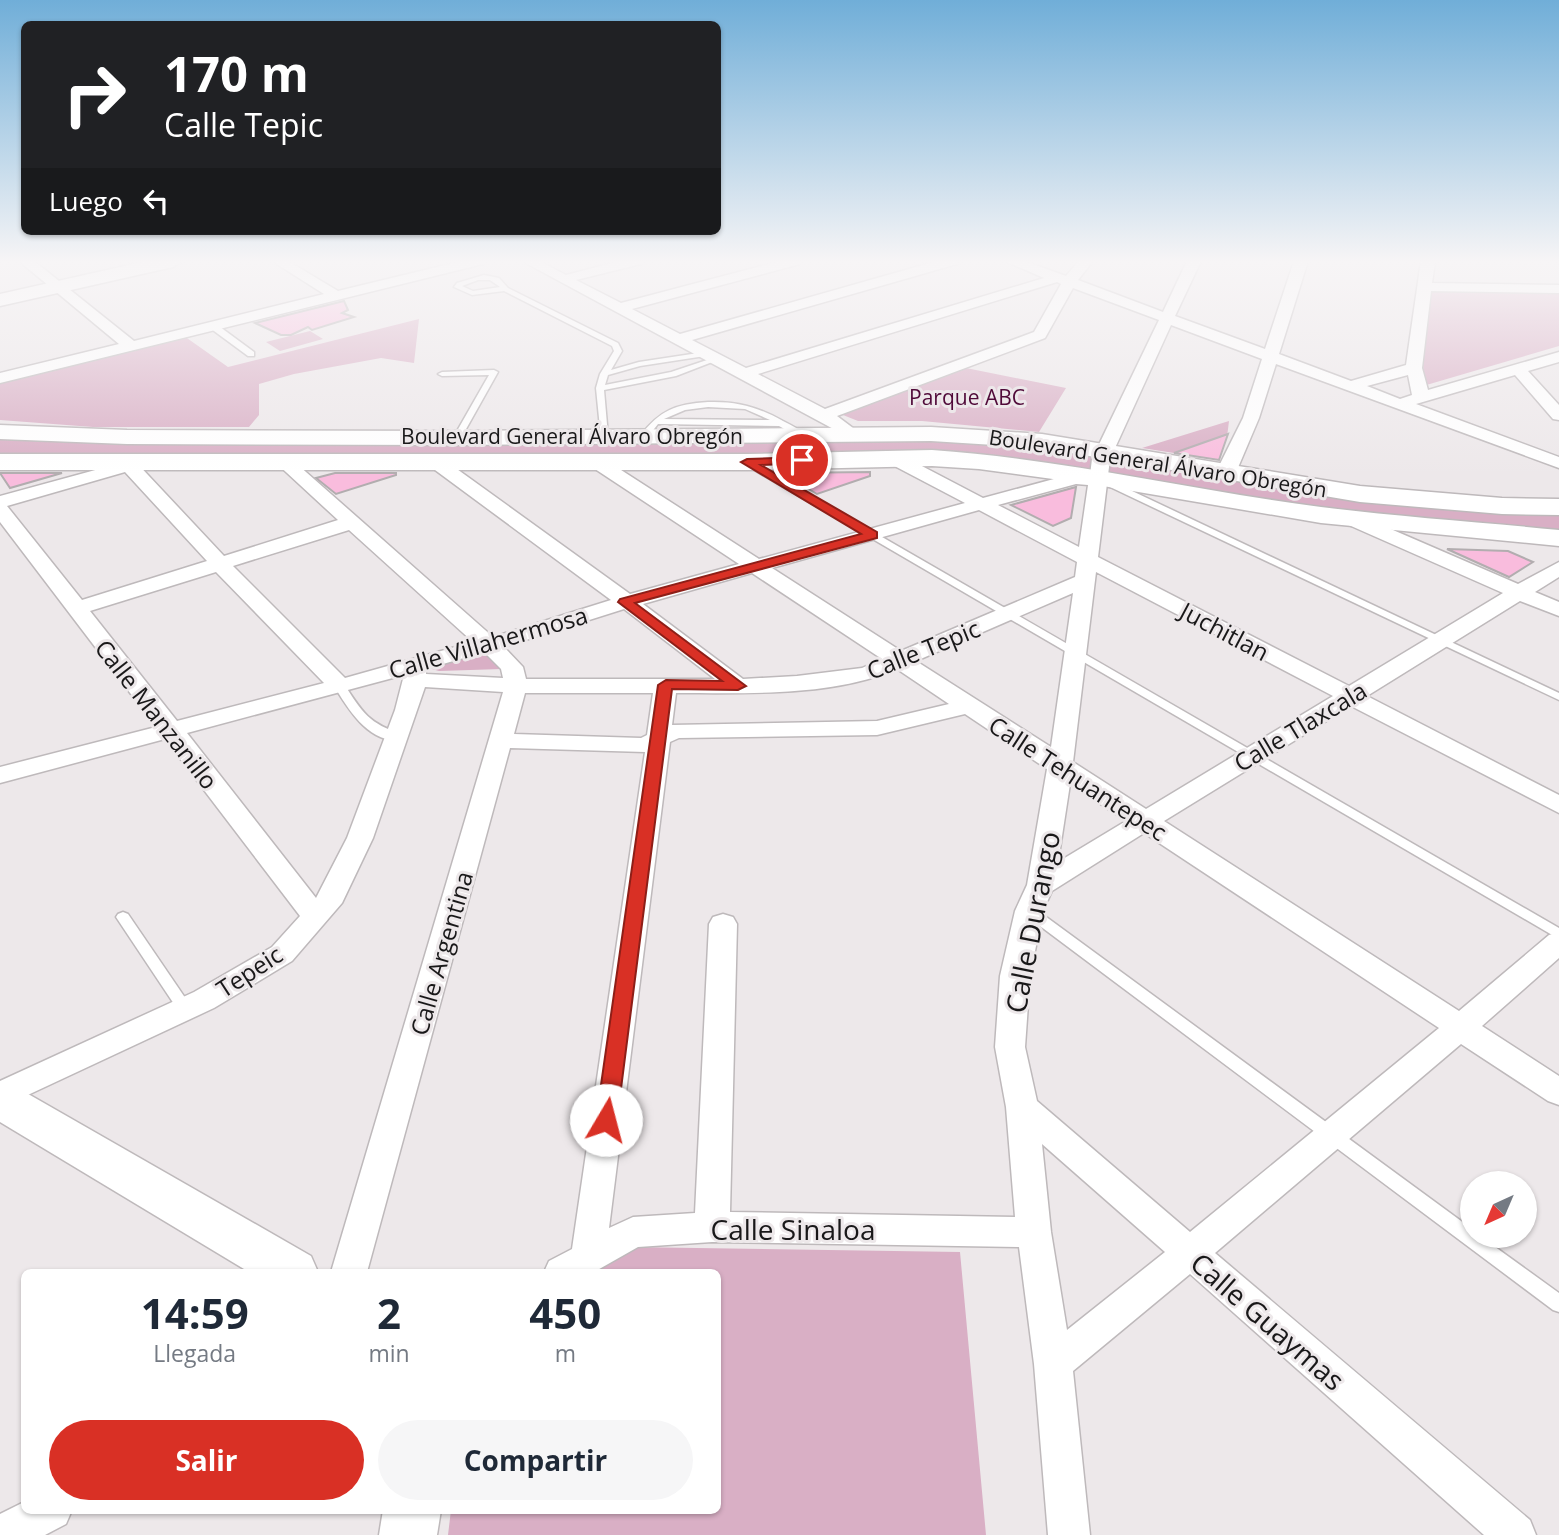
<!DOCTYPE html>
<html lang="es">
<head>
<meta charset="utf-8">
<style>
  body { margin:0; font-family:"Open Sans",sans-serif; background:#f6f6f7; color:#1f2937; height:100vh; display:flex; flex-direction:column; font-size:26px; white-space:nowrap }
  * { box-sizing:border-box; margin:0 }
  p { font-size:23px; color:#747a83 }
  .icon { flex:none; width:38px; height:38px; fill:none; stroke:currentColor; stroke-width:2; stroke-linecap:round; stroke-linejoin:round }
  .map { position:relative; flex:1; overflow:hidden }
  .side { position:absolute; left:21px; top:1269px; width:700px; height:245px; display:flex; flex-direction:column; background:#fff; border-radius:10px; box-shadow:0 2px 5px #0004 }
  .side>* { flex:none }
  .guide { position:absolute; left:21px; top:21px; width:700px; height:214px; border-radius:10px; box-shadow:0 2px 5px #0004; background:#202124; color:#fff; overflow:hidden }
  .needle { width:46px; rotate:224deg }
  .controls { position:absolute; left:1460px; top:1171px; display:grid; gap:14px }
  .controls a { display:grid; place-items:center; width:77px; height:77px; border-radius:50%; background:#fff; box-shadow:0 2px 5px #0004; font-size:35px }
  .pin { position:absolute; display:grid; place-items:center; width:60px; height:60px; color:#fff; margin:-30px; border:4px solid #fff; border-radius:50%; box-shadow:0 2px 7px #0007 }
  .me { position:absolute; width:77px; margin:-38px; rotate:8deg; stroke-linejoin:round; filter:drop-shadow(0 0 5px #0008) }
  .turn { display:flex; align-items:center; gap:24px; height:147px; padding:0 28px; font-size:32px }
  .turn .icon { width:91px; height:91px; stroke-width:2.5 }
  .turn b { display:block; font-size:49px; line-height:60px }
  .then { display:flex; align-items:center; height:66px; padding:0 28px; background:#0003; gap:14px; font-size:26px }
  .eta { display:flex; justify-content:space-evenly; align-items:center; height:119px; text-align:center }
  .eta b { font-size:42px; font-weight:700; line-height:49px }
  .action { display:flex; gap:14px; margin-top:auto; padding:14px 28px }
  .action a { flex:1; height:80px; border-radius:42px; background:#d93025; color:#fff; font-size:28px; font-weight:700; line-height:80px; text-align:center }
  .action a+a { background:#f6f6f7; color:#1f2937 }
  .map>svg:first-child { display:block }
  .green { fill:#d9afc5 }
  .building { fill:#f9bcdd; stroke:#b2adaf; stroke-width:2 }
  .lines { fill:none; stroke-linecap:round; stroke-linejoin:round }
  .lane-casing { stroke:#beb9bb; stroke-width:3 }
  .street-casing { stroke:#beb9bb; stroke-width:3 }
  .secondary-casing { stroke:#beb9bb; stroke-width:3 }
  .lane { fill:#fff; fill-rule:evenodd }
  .street { fill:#fff; fill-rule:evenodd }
  .secondary { fill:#fff; fill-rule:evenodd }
  .route { fill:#d93025; stroke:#8d1f18; stroke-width:2 }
  .labels { text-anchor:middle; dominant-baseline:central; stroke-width:6; stroke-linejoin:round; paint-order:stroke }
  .far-park-label { font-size:21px; fill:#500a39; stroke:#ede8ea }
  .far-street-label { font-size:21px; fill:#191819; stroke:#ede8ea }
  .street-label { font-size:24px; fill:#191819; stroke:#ede8ea }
  .near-street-label { font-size:28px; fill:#191819; stroke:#ede8ea }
</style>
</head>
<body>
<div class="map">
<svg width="1559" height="1535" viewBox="0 0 1559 1535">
  <rect width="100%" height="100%" fill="#ede8ea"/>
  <!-- green -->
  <g class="green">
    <polygon points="1424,286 1559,288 1559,346 1423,386"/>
    <polygon points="419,319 414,363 381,358 294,374 259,384 259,415 249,427 93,427 0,420 0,381 184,336 228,367"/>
    <polygon points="310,331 323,339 280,351 266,342"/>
    <polygon points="961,367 1066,388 1039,432 922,421 858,421 838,413"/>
    <polygon points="1229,421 1227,437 1174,453 1142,448"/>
    <polygon points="925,430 1354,489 1559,502 1559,534 1490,532 990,459 0,456 0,432"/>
    <polygon points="486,649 502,669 439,671 432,669 433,665"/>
    <polygon points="629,1247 960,1252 986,1535 448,1535 451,1510 718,1510 718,1272 598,1272"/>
  </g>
  <!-- building -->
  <g class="building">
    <polygon points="344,301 348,310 342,313 354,317 312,330 308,327 291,335 281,335 255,323"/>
    <polygon points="1228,434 1219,460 1174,453"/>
    <polygon points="870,472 870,476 817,494 782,473"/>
    <polygon points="0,473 62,473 10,488"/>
    <polygon points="335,473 396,473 396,475 336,494 316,478"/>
    <polygon points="1076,487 1071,518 1053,526 1011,505"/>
    <polygon points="1447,549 1508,551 1533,562 1509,577"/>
  </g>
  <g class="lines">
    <!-- lane casing -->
    <g class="lane-casing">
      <g id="lane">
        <path d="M 484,275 L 499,278 L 508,288 L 618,343 L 622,351 L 611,370 L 639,362 L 705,352 L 709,354 L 705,356 L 640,366 L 608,375 L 605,385 L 671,372 L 716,357 L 720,359 L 676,376 L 604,390 L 608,436 L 601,438 L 596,388 L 600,374 L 614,351 L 612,346 L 504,291 L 472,295 L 454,287 L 457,283 ZM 478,280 L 490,280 L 500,287 L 473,291 L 462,286 Z"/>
        <polygon points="210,324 216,324 254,352 254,356 248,356 210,328"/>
        <polygon points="494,370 498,372 461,438 454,440 453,438 489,375 442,376 438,374 442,372"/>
        <path d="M 708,402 C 737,401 758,407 783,421 C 791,425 799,429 806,435 L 799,437 L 779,426 L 658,424 L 647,438 L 640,436 C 660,410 676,404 708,402 ZM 708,407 L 745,409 L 770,420 L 664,419 L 685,410 Z"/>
        <polygon points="747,459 1559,928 1559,939 744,464 743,462"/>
        <polygon points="1111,481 1559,693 1559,700 1108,486 1108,482"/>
        <path d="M 340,683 L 344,684 C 362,712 369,724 402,734 L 404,737 L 402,740 C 369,744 349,710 334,686 Z"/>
        <polygon points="1029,906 1034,908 1472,1229 1472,1236 1480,1236 1559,1293 1559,1312 1553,1310 1024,914 1022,911 1024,908"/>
        <polygon points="123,912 128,914 190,1005 192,1009 190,1013 185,1015 180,1013 116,917 118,914"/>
      </g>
    </g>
    <!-- street casing -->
    <g class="street-casing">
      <g id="street">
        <polygon points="19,261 34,261 134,341 324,294 272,261 288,261 338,291 462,261 485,261 483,264 0,383 0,373 119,344"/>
        <path d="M 522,261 L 539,261 L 566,275 L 620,261 L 643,261 L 641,264 L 576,280 L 621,303 L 780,261 L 802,261 L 800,264 L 632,309 L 680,334 L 937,261 L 959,261 L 957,264 L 692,340 L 746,368 L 1044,278 L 1005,261 L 1024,261 L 1066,276 L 1079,261 L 1093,261 L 1078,280 L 1163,312 L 1187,261 L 1201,261 L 1175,316 L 1265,349 L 1294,261 L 1308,261 L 1279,354 L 1351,381 L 1406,365 L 1421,261 L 1435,261 L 1432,283 L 1559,285 L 1559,293 L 1431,291 L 1422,368 L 1428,390 L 1559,352 L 1559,362 L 1528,371 L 1559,405 L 1559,420 L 1553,419 L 1515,375 L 1416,404 L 1559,457 L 1559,468 L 1276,364 L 1259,418 L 1234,477 L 1222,477 L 1219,473 L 1220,464 L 1243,418 L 1262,359 L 1171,325 L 1110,459 L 1098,557 L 1349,686 L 1503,593 L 1342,522 L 1339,518 L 1342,514 L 1356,514 L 1518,584 L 1559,562 L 1559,577 L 1535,592 L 1559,602 L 1559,616 L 1520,601 L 1367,696 L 1559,795 L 1559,813 L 1351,706 L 1164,821 L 1459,1011 L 1549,935 L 1559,932 L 1559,958 L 1482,1026 L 1559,1076 L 1559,1105 L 1548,1101 L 1461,1044 L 1215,1253 L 1530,1520 L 1536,1535 L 1484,1535 L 1190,1274 L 1073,1371 L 1090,1535 L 1048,1535 L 1034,1364 L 1019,1247 L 712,1242 L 638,1247 L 594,1272 L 544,1272 L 549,1261 L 572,1249 L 645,752 L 510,748 L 367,1272 L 331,1272 L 503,692 L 425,687 L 373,838 L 342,903 L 292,961 L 214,1008 L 0,1108 L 0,1081 L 194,992 L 272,947 L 300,916 L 165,739 L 0,783 L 0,767 L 156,727 L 0,522 L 0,496 L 110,466 L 121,459 L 133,459 L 224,556 L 338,520 L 274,461 L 277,457 L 289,457 L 493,637 L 611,600 L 431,467 L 428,463 L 431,459 L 443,459 L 630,594 L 739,564 L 592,467 L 589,463 L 592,459 L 604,459 L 759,559 L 965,503 L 885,461 L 882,457 L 885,453 L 897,453 L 983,498 L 1076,473 L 1090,475 L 1092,459 L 1159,320 L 1073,288 L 1045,338 L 837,416 L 861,434 L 852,439 ZM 1057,282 L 1061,284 L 1034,332 L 825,409 L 758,374 ZM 1408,375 L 1412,395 L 1400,399 L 1367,386 ZM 125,472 L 207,561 L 82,600 L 7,506 ZM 1076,484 L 1088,485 L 1079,547 L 998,505 ZM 979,510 L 1077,562 L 1075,577 L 901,651 L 772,568 ZM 349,530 L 473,642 L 345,678 L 233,566 ZM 216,572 L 324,683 L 177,721 L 90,611 ZM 1096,572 L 1333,696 L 1146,809 L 1073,762 ZM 752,573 L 882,659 L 862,668 L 797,676 L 743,679 L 643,604 ZM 1073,593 L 1051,747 L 916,661 ZM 624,609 L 715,679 L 526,679 L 523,667 L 504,647 ZM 484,652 L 501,669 L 503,678 L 426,674 L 426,669 ZM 897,669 L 949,704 L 877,721 L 672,725 L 676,693 C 746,693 832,697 897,669 ZM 404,675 L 395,710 L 347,838 L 316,898 L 187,733 ZM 525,693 L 653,693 L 647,735 L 641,738 L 514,734 ZM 965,714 L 1047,769 L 1027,885 L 1015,911 L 1000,976 L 995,1047 L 1006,1107 L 1015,1217 L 730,1212 L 737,924 L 733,917 L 723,914 L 713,917 L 709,924 L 695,1213 L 633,1217 L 609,1228 L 670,742 L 679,738 L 877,735 ZM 1070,784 L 1126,821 L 1058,862 ZM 1144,833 L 1439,1028 L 1190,1232 L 1037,1101 L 1025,1047 L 1030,976 L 1043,911 L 1052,891 ZM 1042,1144 L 1165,1252 L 1067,1330 L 1051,1232 Z"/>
        <polygon points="24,1502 24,1510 72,1510 66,1524 45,1535 0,1535 0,1514"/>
      </g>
    </g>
    <!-- secondary casing -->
    <g class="secondary-casing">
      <g id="secondary">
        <polygon points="147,261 183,261 173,267 0,306 0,294"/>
        <polygon points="0,425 127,430 457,431 931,427 1042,434 1360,486 1502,498 1559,499 1559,515 1502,514 1360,502 1042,448 931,441 457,445 127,444 0,439"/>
        <path d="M 932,450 C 1063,459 1191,490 1321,507 C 1400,517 1480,522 1559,530 L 1559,546 L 1321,523 L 1097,485 L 979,469 L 932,466 L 747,470 L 0,470 L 0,454 L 747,454 Z"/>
        <polygon points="0,1082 16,1087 311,1256 318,1272 249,1272 0,1122"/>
        <polygon points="383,1510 441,1510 437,1535 379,1535"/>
      </g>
    </g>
    <!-- lane -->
    <use href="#lane" class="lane"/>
    <!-- street -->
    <use href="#street" class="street"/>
    <!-- secondary -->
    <use href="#secondary" class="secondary"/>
  </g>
  <!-- sky -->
  <linearGradient id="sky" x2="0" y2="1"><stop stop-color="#70aed8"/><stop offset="0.55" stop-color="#f7f5f6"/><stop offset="1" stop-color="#f7f5f6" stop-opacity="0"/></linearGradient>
  <rect width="1559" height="476" fill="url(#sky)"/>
  <!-- route -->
  <polygon class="route" points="802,457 806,458 806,463 761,465 877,532 877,538 635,603 746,686 738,690 672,689 617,1120 614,1126 606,1128 599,1126 596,1120 658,685 666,680 722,681 618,602 620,599 861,534 741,462 747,459"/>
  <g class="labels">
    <!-- far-park labels -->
    <g class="far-park-label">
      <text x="967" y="397">Parque ABC</text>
    </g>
    <!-- far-street labels -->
    <g class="far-street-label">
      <text x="572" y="436">Boulevard General Álvaro Obregón</text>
      <text transform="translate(1158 463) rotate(9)">Boulevard General Álvaro Obregón</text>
    </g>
    <!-- street labels -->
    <g class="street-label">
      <text transform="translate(1225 631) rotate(28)">Juchitlan</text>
      <text transform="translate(488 642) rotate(-16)">Calle Villahermosa</text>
      <text transform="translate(923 649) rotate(-22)">Calle Tepic</text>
      <text transform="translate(157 714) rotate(52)">Calle Manzanillo</text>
      <text transform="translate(1300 726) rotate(-31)">Calle Tlaxcala</text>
      <text transform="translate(1078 778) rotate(33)">Calle Tehuantepec</text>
      <text transform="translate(441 953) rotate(-74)">Calle Argentina</text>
      <text transform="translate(249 971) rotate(-33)">Tepeic</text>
    </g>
    <!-- near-street labels -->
    <g class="near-street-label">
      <text transform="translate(1032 922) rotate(-79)">Calle Durango</text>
      <text x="793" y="1229">Calle Sinaloa</text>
      <text transform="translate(1268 1321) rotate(41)">Calle Guaymas</text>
    </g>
  </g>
</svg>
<div class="controls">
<a><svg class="needle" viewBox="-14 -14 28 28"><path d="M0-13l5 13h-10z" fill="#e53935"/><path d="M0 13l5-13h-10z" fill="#747a83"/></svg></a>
</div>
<div class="pin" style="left:802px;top:460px;background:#d93025"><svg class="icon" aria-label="arrive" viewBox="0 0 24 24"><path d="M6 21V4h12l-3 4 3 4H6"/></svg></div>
<svg class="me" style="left:606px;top:1120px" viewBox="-20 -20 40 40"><circle r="19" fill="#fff"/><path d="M0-13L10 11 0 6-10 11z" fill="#d93025"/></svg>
<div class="guide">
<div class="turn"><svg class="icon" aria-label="right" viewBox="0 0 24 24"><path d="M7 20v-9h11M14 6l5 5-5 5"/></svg><div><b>170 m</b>Calle Tepic</div></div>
<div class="then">Luego<svg class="icon" aria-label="left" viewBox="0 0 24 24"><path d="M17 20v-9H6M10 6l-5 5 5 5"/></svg></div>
</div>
<section class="side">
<div class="eta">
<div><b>14:59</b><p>Llegada</p></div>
<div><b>2</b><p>min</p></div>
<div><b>450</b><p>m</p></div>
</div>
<div class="action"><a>Salir</a><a>Compartir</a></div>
</section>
</div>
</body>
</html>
